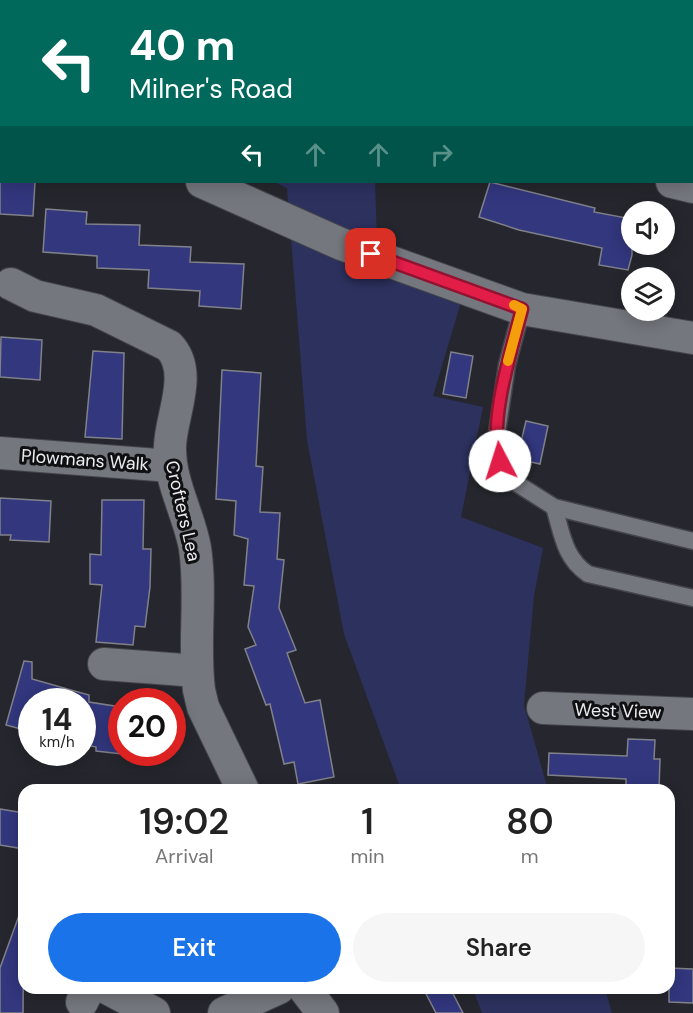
<!DOCTYPE html>
<html lang="en">
<head>
<meta charset="utf-8">
<style>
  body { margin:0; font-family:"DM Sans",sans-serif; background:#f6f6f6; color:#222; height:100vh; display:flex; flex-direction:column; font-size:22px; white-space:nowrap }
  * { box-sizing:border-box; margin:0 }
  p { font-size:20px; color:#767676 }
  .icon { flex:none; width:33px; height:33px; fill:none; stroke:currentColor; stroke-width:2; stroke-linecap:round; stroke-linejoin:round }
  .map { position:relative; flex:1; overflow:hidden }
  .sheet { position:absolute; left:18px; top:784px; width:657px; height:210px; display:flex; flex-direction:column; background:#fff; border-radius:18px; box-shadow:0 3px 15px #0003 }
  .sheet>* { flex:none }
  .hud { position:absolute; left:0px; top:0px; width:693px; height:183px; box-shadow:0 3px 15px #0003; background:#00695c; color:#fff; overflow:hidden }
  .buttons { position:absolute; left:621px; top:201px; display:grid; gap:12px }
  .buttons a { display:grid; place-items:center; width:54px; height:54px; border-radius:50%; background:#fff; box-shadow:0 3px 15px #0003; font-size:30px }
  .speed { position:absolute; left:18px; top:688px; display:flex; gap:12px; font-size:30px; font-weight:700; text-align:center }
  .speed>* { display:grid; place-content:center; width:78px; height:78px; border-radius:50%; background:#fff; box-shadow:0 3px 15px #0003; line-height:1 }
  .speed small { font-size:15px; font-weight:400 }
  .speed .limit { border:9px solid #d22; background:#fff; color:#111 }
  .pin { position:absolute; display:grid; place-items:center; width:51px; height:51px; color:#fff; margin:-26px; border-radius:12px; box-shadow:0 3px 9px #0006 }
  .me { position:absolute; width:66px; margin:-33px; rotate:355deg; stroke-linejoin:round; filter:drop-shadow(0 0 4px #0008) }
  .turn { display:flex; align-items:center; gap:21px; height:126px; padding:0 30px; font-size:27px }
  .turn .icon { width:78px; height:78px; stroke-width:2.5 }
  .turn b { display:block; font-size:42px; line-height:51px }
  .lanes { display:flex; align-items:center; height:57px; padding:0 30px; background:#0003; justify-content:center; gap:30px; direction:ltr }
  .lanes .off { opacity:.35 }
  .eta { display:flex; justify-content:space-evenly; align-items:center; height:102px; text-align:center }
  .eta b { font-size:36px; font-weight:600; line-height:42px }
  .action { display:flex; gap:12px; margin-top:auto; padding:12px 30px }
  .action a { flex:1; height:69px; border-radius:36px; background:#1a73e8; color:#fff; font-size:24px; font-weight:600; line-height:69px; text-align:center }
  .action a+a { background:#f6f6f6; color:#222 }
  .map>svg:first-child { display:block }
  .green { fill:#2c315e }
  .building { fill:#32377e; stroke:#808189; stroke-width:1.5 }
  .lines { fill:none; stroke-linecap:round; stroke-linejoin:round }
  .lane-casing { stroke:#44454a; stroke-width:19 }
  .street-casing { stroke:#44454a; stroke-width:34 }
  .lane { stroke:#75777e; stroke-width:16 }
  .street { stroke:#75777e; stroke-width:32 }
  .route-casing { stroke:#92132f; stroke-width:15 }
  .route { stroke:#e11d48; stroke-width:10 }
  .slow { stroke:#f59e0b; stroke-width:10 }
  .labels { text-anchor:middle; dominant-baseline:central; stroke-width:6; stroke-linejoin:round; paint-order:stroke }
  .street-label { font-size:18px; fill:#ebecf0; stroke:#101013 }
</style>
</head>
<body>
<div class="map">
<svg width="693" height="1013" viewBox="0 0 693 1013">
  <rect width="100%" height="100%" fill="#26272e"/>
  <!-- green -->
  <g class="green">
    <polygon points="0,0 397,0 2,2 1,56"/>
    <polygon points="274,182 375,182 378,270 461,302 433,396 483,407 461,517 543,548 534,596 524,705 548,790 401,790 344,634 307,440 287,188"/>
    <polygon points="473,989 605,989 612,1013 482,1013"/>
  </g>
  <!-- building -->
  <g class="building">
    <polygon points="0,182 35,182 33,216 0,214"/>
    <polygon points="490,182 595,208 594,212 632,219 632,255 628,270 599,265 602,248 519,230 479,217"/>
    <polygon points="46,209 87,212 86,224 140,225 139,245 191,247 190,262 244,264 241,309 199,306 200,291 148,288 149,270 97,268 97,256 43,252"/>
    <polygon points="1,337 42,340 40,380 0,377"/>
    <polygon points="93,351 124,353 122,439 85,437"/>
    <polygon points="451,352 473,356 466,398 443,394"/>
    <polygon points="222,370 261,373 256,466 263,467 260,512 280,513 277,559 284,560 279,608 296,650 287,653 305,703 320,700 334,777 298,784 294,762 284,764 270,704 266,705 245,649 256,645 248,627 254,586 244,585 248,539 234,535 236,501 216,499"/>
    <polygon points="526,421 548,426 540,464 517,459"/>
    <polygon points="0,498 51,501 49,542 10,540 11,535 0,535"/>
    <polygon points="102,500 144,500 143,549 151,549 150,587 145,627 135,626 133,645 96,642 102,585 90,584 90,554 101,555"/>
    <polygon points="24,661 32,662 32,679 89,695 89,702 121,707 122,754 96,751 96,747 82,744 82,702 32,702 32,732 6,725"/>
    <polygon points="628,739 655,740 654,759 660,759 659,790 626,790 626,779 548,775 549,753 627,756"/>
    <polygon points="0,809 24,813 24,849 0,845"/>
    <polygon points="21,910 24,911 23,1013 0,1013 0,968"/>
    <polygon points="669,968 693,969 693,1003 669,1002"/>
    <polygon points="423,988 450,988 463,1013 436,1013"/>
  </g>
  <g class="lines">
    <!-- lane casing -->
    <g class="lane-casing">
      <g id="lane">
        <polyline points="522,309 507,365 495,446 505,476 554,507 693,541"/>
        <path d="M 554,507 C 562,533 564,558 588,574 L 693,598"/>
      </g>
    </g>
    <!-- street casing -->
    <g class="street-casing">
      <g id="street">
        <polyline points="577,2 577,0"/>
        <polyline points="0,87 2,88"/>
        <polyline points="202,182 341,244 522,309 693,338"/>
        <polyline points="672,182 693,187"/>
        <path d="M 11,284 L 35,296 L 96,310 L 169,346 C 194,372 171,415 170,446 C 169,482 189,514 195,548 C 202,595 193,643 199,690 L 203,707 L 243,790"/>
        <polyline points="0,453 171,466"/>
        <polyline points="104,664 197,671"/>
        <polyline points="543,708 693,714"/>
        <polyline points="107,988 154,1013"/>
        <polyline points="304,988 323,1013"/>
        <polyline points="82,1002 89,988"/>
        <polyline points="224,1013 279,988"/>
      </g>
    </g>
    <!-- lane -->
    <use href="#lane" class="lane"/>
    <!-- street -->
    <use href="#street" class="street"/>
  </g>
  <g class="lines">
    <!-- route casing -->
    <g class="route-casing">
      <path id="route" d="M 371,254 L 522,309 C 512,349 488,421 500,461"/>
    </g>
    <!-- route -->
    <use href="#route" class="route"/>
    <!-- slow -->
    <polyline class="slow" points="508,361 522,309 514,305"/>
  </g>
  <g class="labels">
    <!-- street labels -->
    <g class="street-label">
      <text transform="translate(85 460) rotate(4)">Plowmans Walk</text>
      <text transform="translate(183 511) rotate(77)">Crofters Lea</text>
      <text transform="translate(618 711) rotate(2)">West View</text>
    </g>
  </g>
</svg>
<div class="buttons">
<a><svg class="icon" aria-label="sound" viewBox="0 0 24 24"><path d="M4 9h4l5-4v14l-5-4H4zM17 9q2 3 0 6"/></svg></a>
<a><svg class="icon" aria-label="layers" viewBox="0 0 24 24"><path d="M12 4l9 5-9 5-9-5zM3 14l9 5 9-5"/></svg></a>
</div>
<div class="speed"><div>14<small>km/h</small></div><div class="limit">20</div></div>
<div class="pin" style="left:371px;top:254px;background:#d93025"><svg class="icon" aria-label="arrive" viewBox="0 0 24 24"><path d="M6 21V4h12l-3 4 3 4H6"/></svg></div>
<svg class="me" style="left:500px;top:461px" viewBox="-20 -20 40 40"><circle r="19" fill="#fff"/><path d="M0-13L10 11 0 6-10 11z" fill="#e11d48"/></svg>
<div class="hud">
<div class="turn"><svg class="icon" aria-label="left" viewBox="0 0 24 24"><path d="M17 20v-9H6M10 6l-5 5 5 5"/></svg><div><b>40 m</b>Milner's Road</div></div>
<div class="lanes"><svg class="icon" aria-label="left" viewBox="0 0 24 24"><path d="M17 20v-9H6M10 6l-5 5 5 5"/></svg><svg class="icon off" aria-label="ahead" viewBox="0 0 24 24"><path d="M12 20V5M6 11l6-6 6 6"/></svg><svg class="icon off" aria-label="ahead" viewBox="0 0 24 24"><path d="M12 20V5M6 11l6-6 6 6"/></svg><svg class="icon off" aria-label="right" viewBox="0 0 24 24"><path d="M7 20v-9h11M14 6l5 5-5 5"/></svg></div>
</div>
<section class="sheet">
<div class="eta">
<div><b>19:02</b><p>Arrival</p></div>
<div><b>1</b><p>min</p></div>
<div><b>80</b><p>m</p></div>
</div>
<div class="action"><a>Exit</a><a>Share</a></div>
</section>
</div>
</body>
</html>
